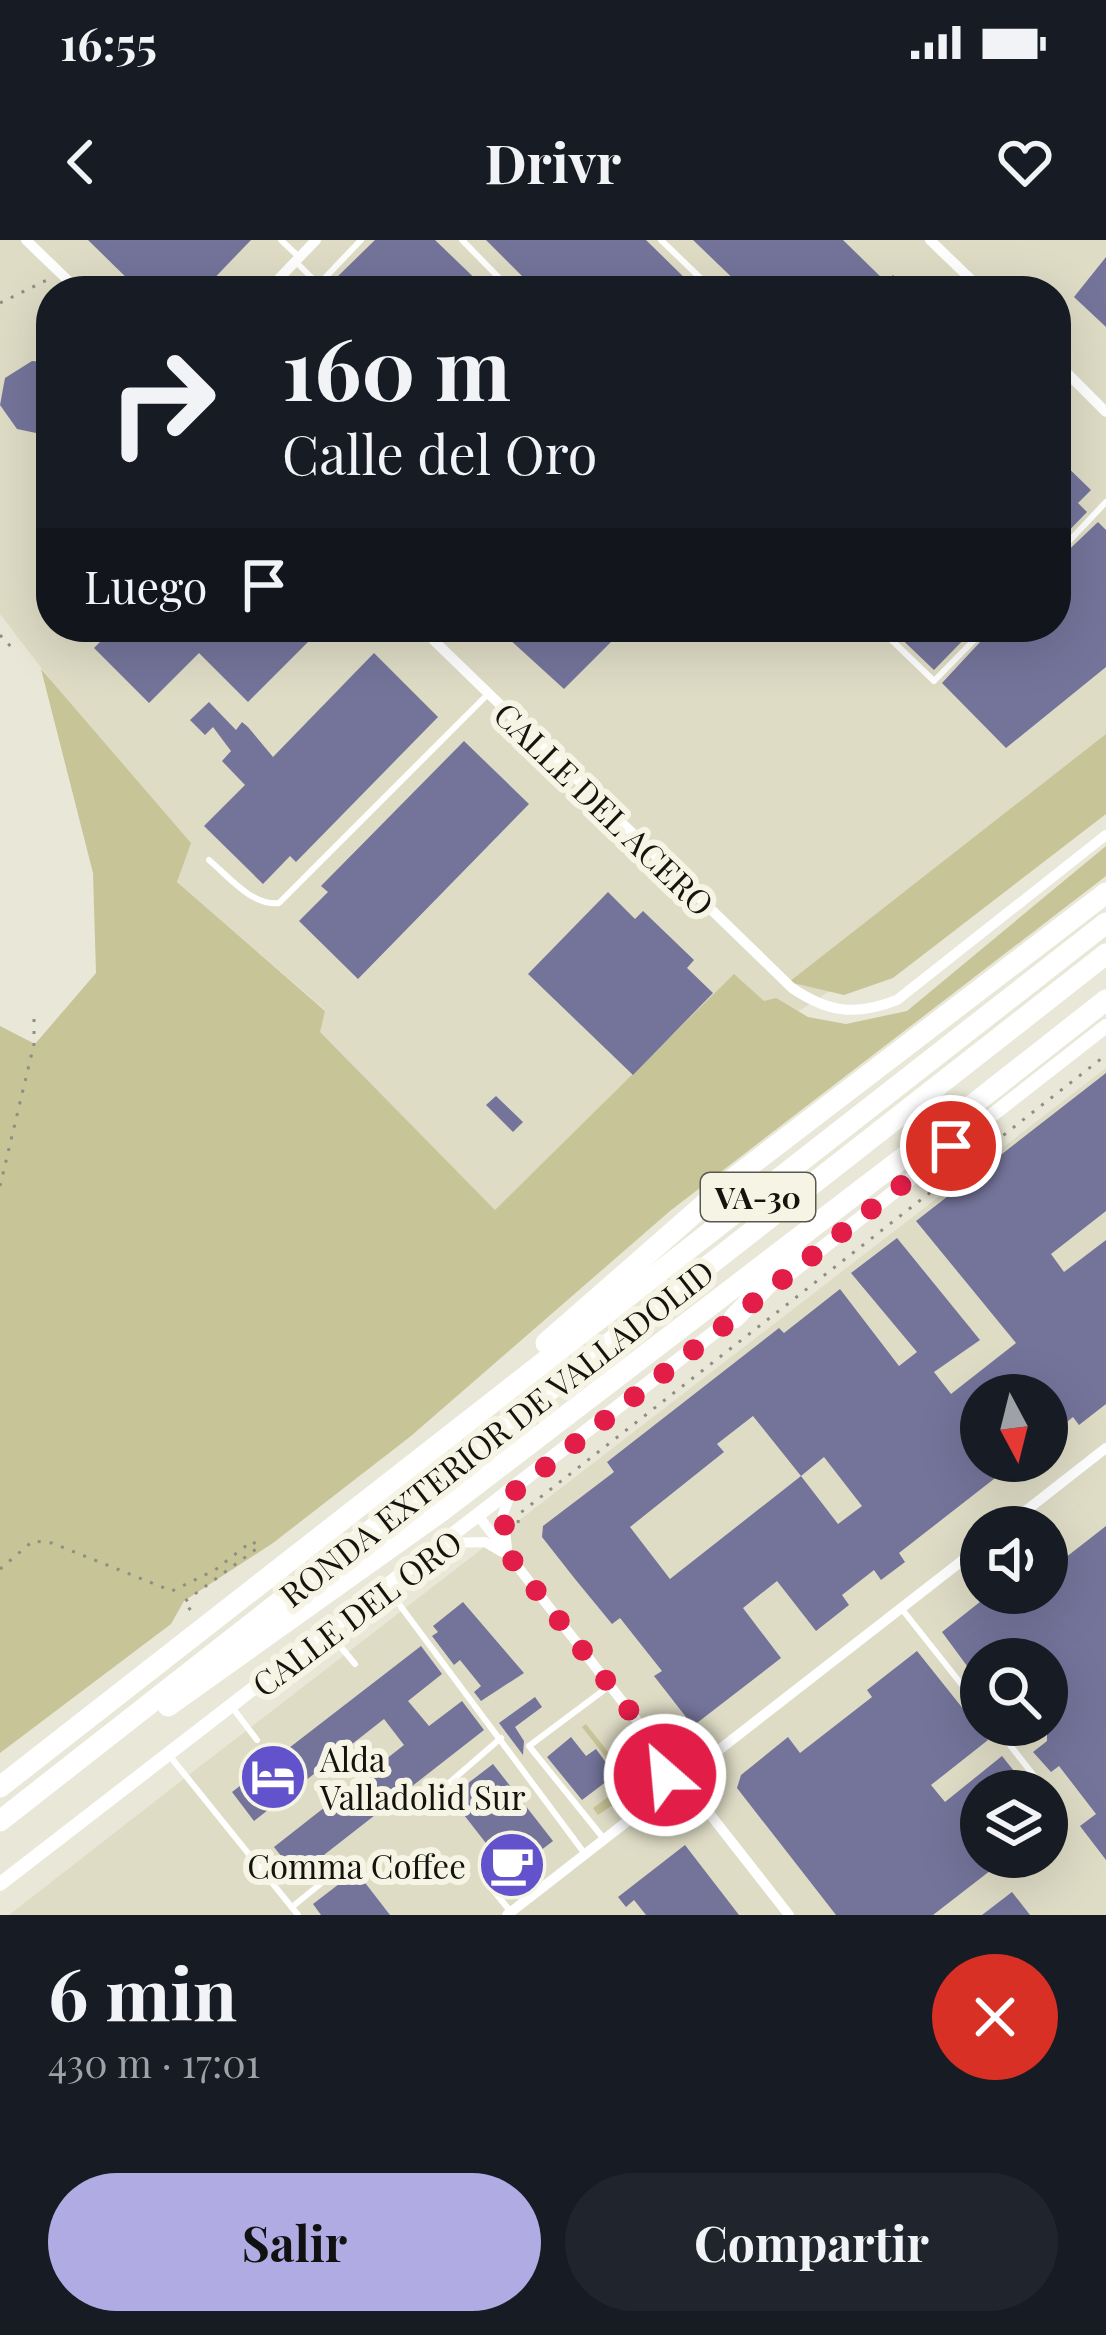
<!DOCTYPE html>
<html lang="es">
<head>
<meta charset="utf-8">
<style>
  body { margin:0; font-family:"Playfair Display",serif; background:#20242c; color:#f1f3f6; height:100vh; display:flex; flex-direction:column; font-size:45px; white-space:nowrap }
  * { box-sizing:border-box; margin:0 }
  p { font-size:39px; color:#9ea1a6 }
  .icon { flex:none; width:66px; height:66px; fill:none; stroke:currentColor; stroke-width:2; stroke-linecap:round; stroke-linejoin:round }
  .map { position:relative; height:1675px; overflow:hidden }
  .side { display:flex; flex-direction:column; background:#171b24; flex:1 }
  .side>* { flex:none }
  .banner { position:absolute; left:36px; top:36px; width:1035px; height:366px; border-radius:48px; box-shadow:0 12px 48px #0002; background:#171b24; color:#f1f3f6; overflow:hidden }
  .needle { width:78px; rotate:173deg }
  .fabs { position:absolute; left:960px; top:1134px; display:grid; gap:24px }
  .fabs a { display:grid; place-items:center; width:108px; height:108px; border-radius:50%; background:#171b24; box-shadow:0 12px 48px #0002; font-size:60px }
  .pin { position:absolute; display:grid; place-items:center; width:102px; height:102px; color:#fff; margin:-51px; border:6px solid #fff; border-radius:50%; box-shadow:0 3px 12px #0007 }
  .me { position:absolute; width:132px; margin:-66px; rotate:333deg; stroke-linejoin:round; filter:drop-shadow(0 0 9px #0008) }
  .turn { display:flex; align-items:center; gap:42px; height:252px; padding:0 48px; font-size:54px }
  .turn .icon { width:156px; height:156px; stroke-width:2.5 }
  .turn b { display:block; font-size:84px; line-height:102px }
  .then { display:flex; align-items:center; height:114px; padding:0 48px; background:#0003; gap:24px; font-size:45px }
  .round { display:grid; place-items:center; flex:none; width:126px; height:126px; border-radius:63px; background:#20242c }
  .summary { display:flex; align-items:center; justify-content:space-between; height:204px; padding:0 48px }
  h1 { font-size:72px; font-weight:700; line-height:90px }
  .action { display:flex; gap:24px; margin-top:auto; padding:24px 48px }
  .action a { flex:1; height:138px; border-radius:72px; background:#b1abe3; color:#111; font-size:48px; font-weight:700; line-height:138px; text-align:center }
  .action a+a { background:#20242c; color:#f1f3f6 }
  .status { display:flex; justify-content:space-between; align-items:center; height:84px; padding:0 60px; background:#171b24; direction:ltr }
  .status svg { height:33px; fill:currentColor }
  header { display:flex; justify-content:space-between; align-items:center; height:156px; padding:0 48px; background:#171b24; font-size:54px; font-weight:700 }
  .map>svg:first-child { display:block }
  .built { fill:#dedcc5; fill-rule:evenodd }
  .green { fill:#c7c497 }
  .building { fill:#74749b; fill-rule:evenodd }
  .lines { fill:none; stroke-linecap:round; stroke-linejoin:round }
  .path { stroke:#8f8e82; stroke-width:3; stroke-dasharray:3 9; stroke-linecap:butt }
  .service { stroke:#fff; stroke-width:6 }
  .minor { stroke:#fff; stroke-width:10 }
  .tertiary { stroke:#fff; stroke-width:14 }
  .motorway { stroke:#fff; stroke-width:21 }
  .route { stroke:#e11d48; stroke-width:21; stroke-dasharray:0 37.8 }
  .labels { text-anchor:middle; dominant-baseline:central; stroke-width:12; stroke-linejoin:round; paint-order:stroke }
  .shield { fill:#f6f5e5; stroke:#58584e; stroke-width:3 }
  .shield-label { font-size:30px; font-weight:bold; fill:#14140e }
  .street-label { font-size:33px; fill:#14140e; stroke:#f6f5e5 }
  .poi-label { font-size:33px; fill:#14140e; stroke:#f6f5e5; text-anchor:start }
</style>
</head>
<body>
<div class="status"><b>16:55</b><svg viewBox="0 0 49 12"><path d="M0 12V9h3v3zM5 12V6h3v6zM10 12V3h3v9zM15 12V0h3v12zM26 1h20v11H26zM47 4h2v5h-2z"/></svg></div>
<header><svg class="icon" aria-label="back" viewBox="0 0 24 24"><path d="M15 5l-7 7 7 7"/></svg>Drivr<svg class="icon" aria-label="heart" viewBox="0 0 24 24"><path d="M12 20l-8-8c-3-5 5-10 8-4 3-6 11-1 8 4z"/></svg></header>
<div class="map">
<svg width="1106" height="1675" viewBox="0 0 1106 1675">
  <rect width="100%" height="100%" fill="#e9e8d8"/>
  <!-- built -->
  <g class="built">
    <path d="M 0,0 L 1106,0 L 1106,570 L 495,970 L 319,792 L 325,770 L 177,642 L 190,602 L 59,451 L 0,374 ZM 51,51 L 1056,51 L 1056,387 L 51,387 Z"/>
    <path d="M 1106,828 L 1106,1675 L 9,1675 L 190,1534 ZM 981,1155 L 1047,1155 L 1047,1221 L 981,1221 ZM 981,1287 L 1047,1287 L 1047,1353 L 981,1353 ZM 981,1419 L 1047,1419 L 1047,1485 L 981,1485 ZM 981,1551 L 1047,1551 L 1047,1617 L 981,1617 Z"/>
  </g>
  <!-- green -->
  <g class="green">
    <polygon points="41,429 191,603 177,642 325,771 320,792 495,970 734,734 764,761 776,758 808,777 846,784 907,771 1106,606 1106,636 670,971 411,1196 273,1303 184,1361 171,1384 0,1513 0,786 35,804 96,733 93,633"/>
    <polygon points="1106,494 1106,574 893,738 844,755 789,742"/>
    <polygon points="586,1484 623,1531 640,1520 642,1545 598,1575 593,1568 615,1552 618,1533 582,1487"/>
  </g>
  <!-- building -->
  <g class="building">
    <polygon points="88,0 251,0 202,51 140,51"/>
    <polygon points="375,0 435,0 488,51 344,51 333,41"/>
    <polygon points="486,0 646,0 698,51 537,51"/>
    <polygon points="693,0 843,0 886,42 893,35 909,51 746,51"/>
    <polygon points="1106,17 1106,87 1074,57"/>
    <polygon points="32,121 51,123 51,192 41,194 17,189 0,165 5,138"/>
    <polygon points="1056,216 1091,250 1078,263 1087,272 1056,304"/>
    <polygon points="1098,282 1106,290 1106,427 1006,508 942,443 994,387 1056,387 1056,322"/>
    <polygon points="115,387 295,387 309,401 248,462 199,413 149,463 94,408"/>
    <polygon points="496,387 626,387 564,449"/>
    <polygon points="889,387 976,387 934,430"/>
    <polygon points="374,413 438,477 296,622 290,616 263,644 204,586 245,545 222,521 231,511 213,487 205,495 190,480 209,462 236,490 242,482 248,487 273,517"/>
    <polygon points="464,501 529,564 358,739 299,681 328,652 321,646"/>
    <polygon points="608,652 635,679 643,671 694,720 687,728 713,753 633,835 528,734"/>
    <path d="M 1106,833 L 1106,971 L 1051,1014 L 1064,1032 L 1106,1000 L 1106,1164 L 1079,1185 L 1073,1177 L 1047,1198 L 1047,1155 L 981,1155 L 981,1221 L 1017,1221 L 899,1313 L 905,1322 L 881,1340 L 874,1330 L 842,1355 L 849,1365 L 816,1391 L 777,1341 L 743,1368 L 781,1418 L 693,1486 L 654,1436 L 662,1431 L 620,1378 L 612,1384 L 575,1339 L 542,1297 L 543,1286 L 614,1232 L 607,1222 L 779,1088 L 784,1093 L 840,1049 L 899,1126 L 917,1112 L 851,1033 L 897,998 L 980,1100 L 934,1132 L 951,1154 L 1016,1103 L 916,981 ZM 753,1176 L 801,1236 L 670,1339 L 630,1287 L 724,1212 L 717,1204 ZM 824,1217 L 862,1266 L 838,1284 L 801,1236 Z"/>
    <polygon points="496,856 523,882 513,892 486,865"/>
    <polygon points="1106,1286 1106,1620 1080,1586 1096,1574 1059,1526 1051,1532 1033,1512 1047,1501 1047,1419 981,1419 981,1445 942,1392 990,1354 1001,1368 1020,1353 1047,1353 1047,1332"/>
    <polygon points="463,1362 524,1433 481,1461 474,1452 481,1446 460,1420 454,1425 432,1396 438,1392 433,1386"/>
    <polygon points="421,1406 442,1434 408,1461 429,1486 462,1461 484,1490 297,1636 274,1607 404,1505 384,1479 254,1581 232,1552"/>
    <polygon points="917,1411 988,1500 931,1545 945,1562 1002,1516 1030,1551 981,1551 981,1617 1023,1617 1001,1634 995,1627 933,1675 836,1675 737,1548 741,1535 788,1497 800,1513 872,1457 867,1450"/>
    <polygon points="535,1457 542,1467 515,1487 524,1501 523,1515 499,1483"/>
    <polygon points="571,1497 586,1516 596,1509 615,1535 582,1560 547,1517"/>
    <polygon points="493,1524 553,1601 510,1634 450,1557"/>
    <polygon points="685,1605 739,1675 646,1675 634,1660 626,1667 618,1657"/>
    <polygon points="356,1631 390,1675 321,1675 313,1664"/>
    <polygon points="1012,1652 1030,1675 982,1675"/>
  </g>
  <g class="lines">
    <!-- path -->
    <g class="path">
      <polyline points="0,63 47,40"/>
      <polyline points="0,395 14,410"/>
      <polyline points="0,946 34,804 34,772"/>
      <polyline points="518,1283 519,1274 565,1238 1106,815"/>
      <polyline points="0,1329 33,1301 52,1303 172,1351 215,1330 252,1301 259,1307 184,1362 193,1373"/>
    </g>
    <!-- service -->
    <g class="service">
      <polyline points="281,0 299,17"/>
      <polyline points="462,0 512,51"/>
      <polyline points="661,0 714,51"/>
      <polyline points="295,21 325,51"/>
      <polyline points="319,44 361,0"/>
      <polyline points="1056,315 1106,262"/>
      <polyline points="878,387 934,441 987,387"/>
      <path d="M 209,620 C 229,637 252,666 279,663 L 488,454"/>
      <polyline points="387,1348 585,1614"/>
      <polyline points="901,1368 981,1469"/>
      <polyline points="329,1393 355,1424"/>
      <polyline points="232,1467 257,1500"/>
      <polyline points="994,1485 1046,1551"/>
      <polyline points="169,1515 298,1675"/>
      <polyline points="449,1543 501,1498"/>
      <polyline points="1047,1552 1060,1568"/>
      <polyline points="604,1599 529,1506 608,1447"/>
      <polyline points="493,1650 511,1672"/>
      <polyline points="292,1667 340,1628"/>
    </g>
    <!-- minor -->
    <g class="minor">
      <polyline points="26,0 79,51"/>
      <polyline points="930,0 983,51"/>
      <polyline points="267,51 316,0"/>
      <polyline points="1056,122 1106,172"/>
      <path d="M 420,387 L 792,748 C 829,773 856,776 897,760 L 1106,595"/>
      <polyline points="480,1278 656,1505 681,1522"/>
      <polyline points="1005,1287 1106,1208"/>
      <polyline points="447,1303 485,1302 502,1312"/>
      <polyline points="507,1308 503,1274 510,1255"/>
      <polyline points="686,1554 709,1573 789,1675"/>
      <polyline points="647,1566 671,1525 691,1524 715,1513 981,1306"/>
      <polyline points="507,1675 647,1566 692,1552 699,1538 691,1524"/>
    </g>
    <!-- tertiary -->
    <g class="tertiary">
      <polyline points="784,1038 1106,786"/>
      <polyline points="0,1644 738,1074"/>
    </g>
    <!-- motorway -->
    <g class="motorway">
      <polyline points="919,907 1106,760"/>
      <polyline points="734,1078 796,1014"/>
      <polyline points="546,1103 739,934 1106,653"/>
      <polyline points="168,1466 443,1270 929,898"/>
      <polyline points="0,1547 1106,683"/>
      <polyline points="0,1581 1106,714"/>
    </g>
  </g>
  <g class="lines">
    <!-- route -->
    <polyline class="route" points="665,1535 656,1505 510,1317 503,1293 510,1255 951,906"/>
  </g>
  <!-- icons -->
  <defs>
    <g id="hotel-disc" transform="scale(3.45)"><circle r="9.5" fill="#6252cb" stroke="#f6f5e5"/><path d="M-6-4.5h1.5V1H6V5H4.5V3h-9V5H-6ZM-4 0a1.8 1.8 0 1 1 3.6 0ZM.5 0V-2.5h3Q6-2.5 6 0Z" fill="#fff"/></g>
    <g id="cafe-disc" transform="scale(3.45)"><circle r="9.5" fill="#6252cb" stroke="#f6f5e5"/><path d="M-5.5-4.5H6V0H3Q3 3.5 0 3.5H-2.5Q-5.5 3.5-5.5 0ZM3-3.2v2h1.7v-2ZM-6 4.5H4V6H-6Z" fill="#fff"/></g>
  </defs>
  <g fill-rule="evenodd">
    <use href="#hotel-disc" x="273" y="1537"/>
    <use href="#cafe-disc" x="512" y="1625"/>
  </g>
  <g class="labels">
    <!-- shield labels -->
    <rect class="shield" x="701" y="933" width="114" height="48" rx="9"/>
    <g class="shield-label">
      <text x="758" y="957">VA-30</text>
    </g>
    <!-- street labels -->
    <g class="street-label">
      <text transform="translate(605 568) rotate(44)">CALLE DEL ACERO</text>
      <text transform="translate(496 1192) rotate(-38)">RONDA EXTERIOR DE VALLADOLID</text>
      <text transform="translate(356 1372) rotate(-37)">CALLE DEL ORO</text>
    </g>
    <!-- poi labels -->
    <g class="poi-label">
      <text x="320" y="1518">Alda<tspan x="320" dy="38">Valladolid Sur</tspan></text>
      <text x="466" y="1625" text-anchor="end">Comma Coffee</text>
    </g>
  </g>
</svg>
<div class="fabs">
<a><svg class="needle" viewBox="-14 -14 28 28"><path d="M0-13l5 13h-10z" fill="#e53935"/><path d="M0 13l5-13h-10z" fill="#9ea1a6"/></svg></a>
<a><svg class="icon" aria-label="sound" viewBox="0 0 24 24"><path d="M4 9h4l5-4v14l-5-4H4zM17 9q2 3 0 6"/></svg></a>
<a><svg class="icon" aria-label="search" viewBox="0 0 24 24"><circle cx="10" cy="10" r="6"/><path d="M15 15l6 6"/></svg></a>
<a><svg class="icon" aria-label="layers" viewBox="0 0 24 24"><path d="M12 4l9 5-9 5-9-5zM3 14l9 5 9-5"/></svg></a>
</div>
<div class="pin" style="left:951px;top:906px;background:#d93025"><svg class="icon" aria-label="arrive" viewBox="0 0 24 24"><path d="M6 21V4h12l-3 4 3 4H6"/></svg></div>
<svg class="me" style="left:665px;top:1535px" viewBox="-20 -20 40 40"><circle r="17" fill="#e11d48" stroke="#fff" stroke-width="3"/><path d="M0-11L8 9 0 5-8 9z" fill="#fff"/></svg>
<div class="banner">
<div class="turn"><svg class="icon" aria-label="right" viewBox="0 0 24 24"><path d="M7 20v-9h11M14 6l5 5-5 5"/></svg><div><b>160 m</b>Calle del Oro</div></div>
<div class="then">Luego<svg class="icon" aria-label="arrive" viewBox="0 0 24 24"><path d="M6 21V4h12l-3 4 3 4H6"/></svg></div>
</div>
</div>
<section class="side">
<div class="summary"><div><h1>6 min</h1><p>430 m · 17:01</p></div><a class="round" style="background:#d93025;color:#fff"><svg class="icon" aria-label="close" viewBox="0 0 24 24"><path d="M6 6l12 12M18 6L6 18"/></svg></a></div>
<div class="action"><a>Salir</a><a>Compartir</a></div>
</section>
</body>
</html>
